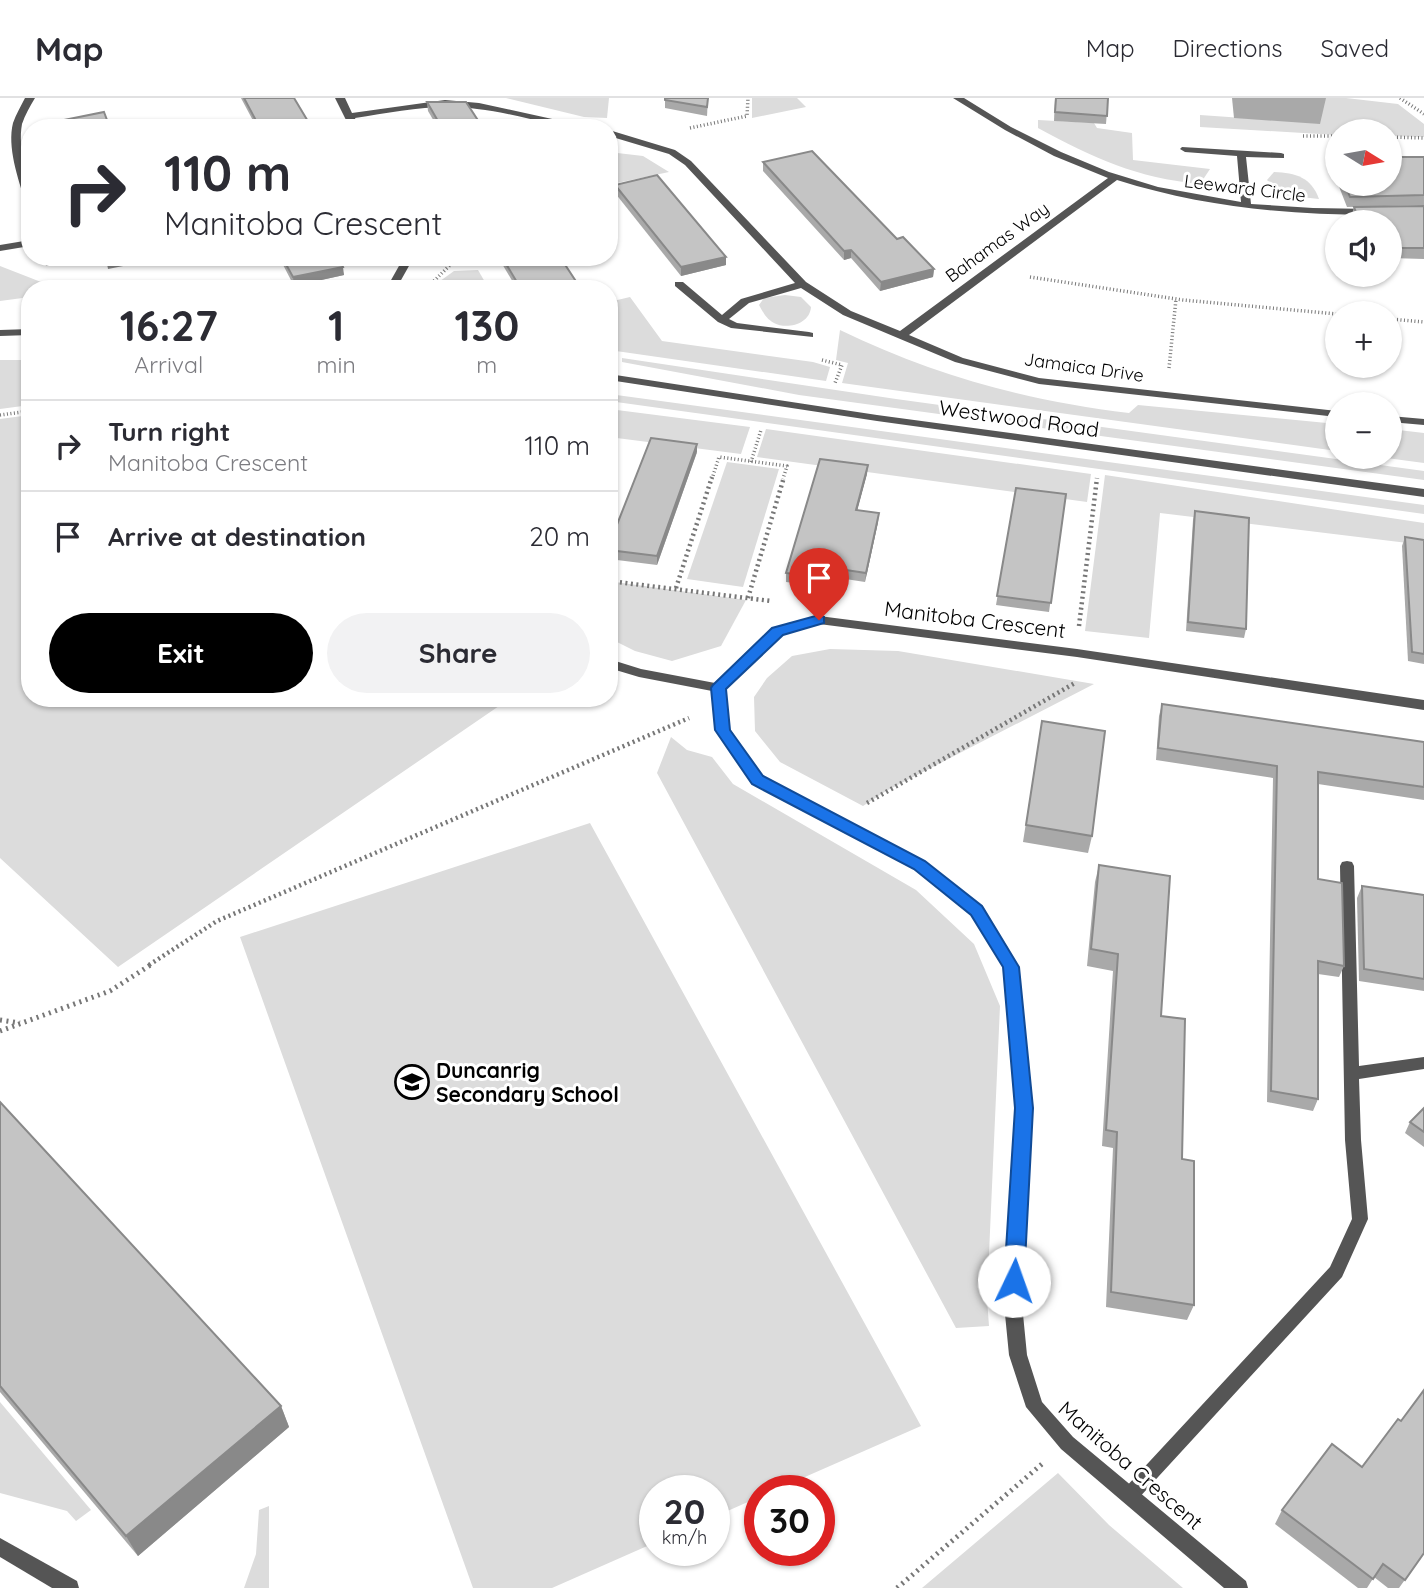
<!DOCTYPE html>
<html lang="en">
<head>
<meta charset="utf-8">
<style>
  body { margin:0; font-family:Quicksand,sans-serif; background:#f2f2f3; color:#2b2b33; height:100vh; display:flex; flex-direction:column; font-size:26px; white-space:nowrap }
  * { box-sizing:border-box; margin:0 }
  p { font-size:23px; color:#7c7c81 }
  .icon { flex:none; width:38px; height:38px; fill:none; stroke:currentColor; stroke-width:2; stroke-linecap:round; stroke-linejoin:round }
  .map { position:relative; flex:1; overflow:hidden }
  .sheet { position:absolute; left:21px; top:182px; width:597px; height:427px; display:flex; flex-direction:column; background:#fff; border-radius:28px; box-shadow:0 2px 5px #0004 }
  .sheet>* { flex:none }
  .banner { position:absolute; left:21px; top:21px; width:597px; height:147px; border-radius:28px; box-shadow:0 2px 5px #0004; background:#fff; color:#2b2b33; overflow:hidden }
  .needle { width:46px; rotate:101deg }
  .fabs { position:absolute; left:1325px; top:21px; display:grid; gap:14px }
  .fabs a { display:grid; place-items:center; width:77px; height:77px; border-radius:50%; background:#fff; box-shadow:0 2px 5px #0004; font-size:35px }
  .speed { position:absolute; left:639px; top:1377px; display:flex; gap:14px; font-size:35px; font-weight:700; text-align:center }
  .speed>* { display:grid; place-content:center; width:91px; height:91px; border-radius:50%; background:#fff; box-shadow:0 2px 5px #0004; line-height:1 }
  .speed small { font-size:18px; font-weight:400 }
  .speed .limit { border:10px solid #d22; background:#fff; color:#111 }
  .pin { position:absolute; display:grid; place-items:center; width:60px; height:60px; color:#fff; margin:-72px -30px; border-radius:50% 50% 50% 0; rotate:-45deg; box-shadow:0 0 7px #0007 }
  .pin .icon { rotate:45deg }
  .me { position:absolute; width:77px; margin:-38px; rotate:3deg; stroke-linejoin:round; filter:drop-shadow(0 0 5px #0008) }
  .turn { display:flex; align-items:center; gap:24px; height:147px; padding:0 28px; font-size:32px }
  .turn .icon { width:91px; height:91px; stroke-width:2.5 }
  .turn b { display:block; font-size:49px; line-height:60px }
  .eta { display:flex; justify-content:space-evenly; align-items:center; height:119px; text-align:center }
  .eta b { font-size:42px; font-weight:700; line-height:49px }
  .action { display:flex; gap:14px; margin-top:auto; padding:14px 28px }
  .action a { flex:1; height:80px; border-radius:42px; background:#000; color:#fff; font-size:28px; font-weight:700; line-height:80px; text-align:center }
  .action a+a { background:#f2f2f3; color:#2b2b33 }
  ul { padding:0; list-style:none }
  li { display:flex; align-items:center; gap:21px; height:91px; padding:0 28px; border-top:2px solid #e1e1e2 }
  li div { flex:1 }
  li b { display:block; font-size:26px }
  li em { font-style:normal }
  header { display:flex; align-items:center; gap:42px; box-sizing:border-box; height:98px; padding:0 35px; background:#fff; border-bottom:2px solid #e1e1e2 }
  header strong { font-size:33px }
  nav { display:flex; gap:38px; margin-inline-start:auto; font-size:24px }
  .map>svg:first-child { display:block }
  .green { fill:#dcdcdc }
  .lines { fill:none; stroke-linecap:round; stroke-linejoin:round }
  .path-far2 { stroke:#777; stroke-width:3.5; stroke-dasharray:1 2.5; stroke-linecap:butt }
  .path-far1 { stroke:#777; stroke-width:4.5; stroke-dasharray:2 3.5; stroke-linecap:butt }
  .path { stroke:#777; stroke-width:5; stroke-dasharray:2 4.5; stroke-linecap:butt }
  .service { fill:#555; fill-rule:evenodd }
  .minor { fill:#555; fill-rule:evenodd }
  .tertiary { fill:#555; fill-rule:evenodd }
  .wall { fill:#a9a9a9 }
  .shaded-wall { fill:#898989 }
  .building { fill:#c4c4c4; stroke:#898989; stroke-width:2 }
  .route { fill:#1a73e8; stroke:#114b97; stroke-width:2 }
  .labels { text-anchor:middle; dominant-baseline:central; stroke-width:6; stroke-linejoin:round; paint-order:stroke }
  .far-street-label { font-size:18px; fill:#000; stroke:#fff }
  .street-label { font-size:21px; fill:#000; stroke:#fff }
  .poi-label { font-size:21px; font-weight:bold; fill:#000; stroke:#fff; text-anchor:start }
</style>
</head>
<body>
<header>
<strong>Map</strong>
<nav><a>Map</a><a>Directions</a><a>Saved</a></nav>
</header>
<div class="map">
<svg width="1424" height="1490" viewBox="0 0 1424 1490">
  <rect width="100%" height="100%" fill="#fff"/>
  <!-- green -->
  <g class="green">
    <polygon points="506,0 609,0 607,20 584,19"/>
    <polygon points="752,0 797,0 806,9 752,20"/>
    <polygon points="1277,0 1346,0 1398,6 1424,26 1424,39 1390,38 1390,33 1337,33 1337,37 1200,29 1200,17 1286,23"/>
    <path d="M 1038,22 L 1094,25 L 1097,30 L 1132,35 L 1133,62 L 1210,71 L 1200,86 C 1137,80 1093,60 1038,30 Z"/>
    <polygon points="609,54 643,58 669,74 617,85 609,77"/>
    <path d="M 1274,74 C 1296,75 1311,79 1319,101 L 1283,97 L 1267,82 Z"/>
    <polygon points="0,168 59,191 30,191 30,199 0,203"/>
    <polygon points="478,172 489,191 429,191 454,173"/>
    <path d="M 785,197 L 801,199 L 811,209 C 810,226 787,232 774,225 C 766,221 763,214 759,207 L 764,200 Z"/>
    <polygon points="630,199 662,243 813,264 830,269 826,283 609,252 611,245 609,204"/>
    <path d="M 840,232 C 933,277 1027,303 1129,315 L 1138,307 L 1337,326 L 1337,353 L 842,285 L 848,265 L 836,262 Z"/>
    <polygon points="622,260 896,301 1424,373 1424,382 799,297 622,264"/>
    <polygon points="0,262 30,262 30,307 0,311"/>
    <polygon points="609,296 1424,407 1424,416 609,303"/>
    <polygon points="609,311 750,329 741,356 609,339"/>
    <polygon points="30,317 30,600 488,600 499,608 118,869 0,760 0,321"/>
    <polygon points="766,331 1091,376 1087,404 757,359"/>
    <polygon points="1390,331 1424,335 1424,365 1379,359 1390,359"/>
    <polygon points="727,364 779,371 743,489 687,481"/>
    <polygon points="1105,377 1424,425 1424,447 1160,415 1149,540 1085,533"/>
    <polygon points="615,484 746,502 721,548 672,563 635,553 609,540 609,485"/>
    <polygon points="830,551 898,553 1094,586 886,693 863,708 780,664 755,633 754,599 767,580 792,558"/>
    <polygon points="671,639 687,652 712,659 733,686 916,792 974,846 1000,908 987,1201 989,1228 956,1230 657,675"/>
    <polygon points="590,725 921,1328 773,1393 760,1393 759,1399 714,1419 714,1393 654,1393 654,1445 552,1490 473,1490 240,839"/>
    <polygon points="0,1304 91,1412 76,1423 67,1413 0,1395"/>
    <polygon points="1058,1375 1109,1427 1183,1490 922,1490"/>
    <polygon points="269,1408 269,1490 244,1490 256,1456 259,1412"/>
  </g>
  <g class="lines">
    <!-- path-far2 -->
    <g class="path-far2">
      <polyline points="1400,0 1424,16"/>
      <polyline points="690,30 747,18 748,0"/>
      <polyline points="1303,38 1337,38"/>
      <polyline points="1390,39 1424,40"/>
      <polyline points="1030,179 1183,202 1337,216"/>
      <polyline points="429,188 458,159"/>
      <polyline points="1390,221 1424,224"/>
      <polyline points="822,262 842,267 835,285"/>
      <polyline points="1169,270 1176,201"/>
      <polyline points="0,317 30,313"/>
      <polyline points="751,364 761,332"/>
      <polyline points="712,381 719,359 787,368 783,381"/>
    </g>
    <!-- path-far1 -->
    <g class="path-far1">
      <polyline points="609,483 771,503"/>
      <polyline points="676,490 712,379"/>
      <polyline points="748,500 784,379"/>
      <polyline points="1079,528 1097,380"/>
      <polyline points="867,705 1075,585"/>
      <polyline points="149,867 217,823 689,620"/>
    </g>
    <!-- path -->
    <g class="path">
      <polyline points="0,922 20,925"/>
      <polyline points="0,933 110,893 152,866"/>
      <polyline points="897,1490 1042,1366"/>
    </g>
    <!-- service -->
    <g class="service">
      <polygon points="1347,763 1352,764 1354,768 1359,968 1424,959 1424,971 1359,981 1361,1042 1368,1121 1342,1179 1136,1403 1130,1406 1124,1403 1121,1397 1124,1391 1330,1169 1352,1121 1345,1042 1340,768 1342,764"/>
      <polygon points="0,1440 77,1483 79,1490 52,1490 0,1459"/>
    </g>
    <!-- minor -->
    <g class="minor">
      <path d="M 25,0 L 35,0 C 30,8 25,17 22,26 C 17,52 30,80 30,106 L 25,103 C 18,80 7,49 13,25 C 16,16 21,8 25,0 Z"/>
      <path d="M 335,0 L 345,0 L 352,15 L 445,2 L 479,5 L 593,30 C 554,30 516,15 477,11 C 436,5 395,14 355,20 L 359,30 L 350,30 Z"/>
      <path d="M 953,0 L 964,0 L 1011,29 L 1061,54 L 1109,74 L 1158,89 L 1241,104 L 1237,58 L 1185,54 L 1180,51 L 1182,49 L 1281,55 L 1284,56 L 1284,60 L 1246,59 L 1251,106 L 1313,110 L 1371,111 L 1376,114 L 1371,117 C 1282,116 1203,109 1117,82 L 909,237 L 963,260 L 1039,280 L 1337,313 L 1337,319 L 1039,286 L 955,264 L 843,217 L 801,190 L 749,205 L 729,221 L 737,225 L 809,234 L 813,235 L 813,239 L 731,230 L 718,224 L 675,188 L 675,184 L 683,184 L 722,217 L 741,201 L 795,185 L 685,67 L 669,56 L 609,38 L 609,32 L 675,52 L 691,63 L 806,184 L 851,213 L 900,233 L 1108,80 L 1054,58 L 1005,32 Z"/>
      <polygon points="30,142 30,148 0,153 0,147"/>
      <polygon points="43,159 53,159 54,168 46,168"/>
      <polygon points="404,159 414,159 396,191 386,191"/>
      <polygon points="1390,318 1424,321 1424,327 1390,324"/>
      <polygon points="819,518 1077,551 1424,602 1424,612 1077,559 819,526 782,536 725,591 730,631 762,679 924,763 982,809 1016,865 1032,1010 1022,1206 1027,1257 1042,1304 1073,1339 1246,1483 1248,1490 1224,1490 1061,1351 1026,1309 1009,1257 1004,1206 1016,1010 1004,870 972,817 914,771 752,685 716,632 712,593 639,579 609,570 609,561 641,571 715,585 774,530"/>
    </g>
    <!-- tertiary -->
    <g class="tertiary">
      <polygon points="30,231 30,237 0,238 0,232"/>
      <polygon points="609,276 877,317 1424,391 1424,399 877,323 609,282"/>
    </g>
  </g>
  <!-- wall -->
  <g class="wall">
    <polygon points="241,0 294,0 312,30 257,30"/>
    <polygon points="665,0 708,0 707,18 665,10"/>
    <polygon points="1055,0 1108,0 1106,26 1054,23"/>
    <polygon points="1232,0 1326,0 1320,26 1234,20"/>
    <polygon points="427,4 483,30 438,30 428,13"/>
    <polygon points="1334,58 1337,58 1337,83 1331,68"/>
    <polygon points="1424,59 1424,107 1347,109 1338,86 1390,86"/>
    <polygon points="763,64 897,141 934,171 933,179 880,193 851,160 844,162 763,73"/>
    <polygon points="615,87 726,159 726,167 681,178 615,95"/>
    <polygon points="1424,108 1424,161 1390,160 1390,124 1353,124 1351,120 1354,109"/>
    <polygon points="279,159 338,159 344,177 294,188"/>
    <polygon points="498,159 560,159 581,191 517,191"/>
    <polygon points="697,354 657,467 609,461 609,447"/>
    <polygon points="867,376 857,412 878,424 865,484 839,480 837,491 786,484 786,475"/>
    <polygon points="1016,390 1066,396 1049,514 996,507"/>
    <polygon points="1195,413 1246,531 1244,540 1186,533 1193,422"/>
    <polygon points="1405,439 1424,442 1424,566 1408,563 1402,448"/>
    <polygon points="1162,606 1424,644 1424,702 1318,686 1318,781 1344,868 1339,879 1318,876 1318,1001 1313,1013 1267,1004 1273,680 1156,662 1159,618"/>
    <polygon points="1039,641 1092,738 1088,755 1023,744"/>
    <polygon points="1099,767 1161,918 1182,1061 1194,1207 1187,1222 1106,1209 1113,1050 1102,1048 1113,873 1087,868 1095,784"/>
    <polygon points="1362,788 1424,797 1424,893 1359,883 1357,800"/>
    <polygon points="0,1004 281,1308 289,1329 138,1458 0,1294"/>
    <polygon points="1424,1010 1424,1049 1405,1035 1410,1024"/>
    <polygon points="1282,1412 1424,1455 1399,1490 1388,1490 1374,1479 1367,1490 1358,1490 1275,1426"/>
  </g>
  <!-- shaded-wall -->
  <g class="shaded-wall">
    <polygon points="851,152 851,160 844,162 844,153"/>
    <polygon points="112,159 169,159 108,171 106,160"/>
    <polygon points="726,159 726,167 681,178 681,169"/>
    <polygon points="343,169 344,177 294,188 293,179"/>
    <polygon points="934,171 933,179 880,193 881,184"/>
    <polygon points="697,346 697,354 657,467 657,458"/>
    <polygon points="868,367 867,376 855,421 856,412"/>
    <polygon points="879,415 878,424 865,484 866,475"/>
    <polygon points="281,1308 289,1329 138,1458 126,1438"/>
  </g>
  <!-- building -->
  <g class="building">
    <polygon points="244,0 294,0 312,30 260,30"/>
    <polygon points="665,0 708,0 707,9 665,2"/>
    <polygon points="1056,0 1108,0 1107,18 1055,14"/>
    <polygon points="427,4 466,4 483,30 442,30"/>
    <polygon points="104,14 110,30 67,30 64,22"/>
    <polygon points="812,53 897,141 903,139 934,171 881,184 851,152 844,153 763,64"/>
    <polygon points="1390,59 1424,59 1424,97 1350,99 1345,86 1390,86"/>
    <polygon points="657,77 726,159 681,169 615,87"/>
    <polygon points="1424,108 1424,150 1390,150 1390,124 1360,124 1354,109"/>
    <polygon points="282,159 338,159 343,169 293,179"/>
    <polygon points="502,159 560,159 581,191 521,191"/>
    <polygon points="651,340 697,346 657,458 609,452 609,447"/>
    <polygon points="820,361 868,367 856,412 879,415 866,475 840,471 837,482 786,475"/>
    <polygon points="1016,390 1066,396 1051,505 997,498"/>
    <polygon points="1195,413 1249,420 1246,531 1188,524"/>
    <polygon points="1405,439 1424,442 1424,556 1412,554"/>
    <polygon points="1162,606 1424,644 1424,689 1318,674 1318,781 1342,785 1344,868 1318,863 1318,1001 1271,993 1277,668 1158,650"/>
    <polygon points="1042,623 1105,633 1092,738 1026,727"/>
    <polygon points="1099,767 1170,778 1161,918 1185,921 1182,1061 1194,1063 1194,1207 1111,1194 1117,1034 1106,1032 1118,856 1091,851"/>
    <polygon points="1362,788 1424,797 1424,881 1364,871"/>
    <polygon points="0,1004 281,1308 126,1438 0,1288"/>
    <polygon points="1424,1010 1424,1034 1410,1024"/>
    <polygon points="1424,1292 1424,1455 1405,1482 1383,1466 1373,1481 1282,1412 1332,1346 1362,1369 1398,1321 1401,1323"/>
  </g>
  <!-- route -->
  <polygon class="route" points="819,517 824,519 824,525 783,537 726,591 730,632 763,678 925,763 982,808 1019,869 1033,1010 1024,1183 1021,1189 1014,1191 1007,1189 1004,1183 1015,1010 1003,869 971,817 914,771 752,686 715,632 711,590 713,587 772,530"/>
  <!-- icons -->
  <defs>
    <g id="school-ring" transform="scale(1.75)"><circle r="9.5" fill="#fff" stroke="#000" stroke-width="1.5"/><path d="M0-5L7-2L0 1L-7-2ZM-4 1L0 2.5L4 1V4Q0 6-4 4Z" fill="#000"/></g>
  </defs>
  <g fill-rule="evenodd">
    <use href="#school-ring" x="412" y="984"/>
  </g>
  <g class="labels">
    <!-- far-street labels -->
    <g class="far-street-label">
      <text transform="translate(1245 90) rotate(7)">Leeward Circle</text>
      <text transform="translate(997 144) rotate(-36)">Bahamas Way</text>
      <text transform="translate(1084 269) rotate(8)">Jamaica Drive</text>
    </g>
    <!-- street labels -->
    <g class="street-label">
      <text transform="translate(1019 320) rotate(8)">Westwood Road</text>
      <text transform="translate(975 521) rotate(7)">Manitoba Crescent</text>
      <text transform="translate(1131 1367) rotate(41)">Manitoba Crescent</text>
    </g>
    <!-- poi labels -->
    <g class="poi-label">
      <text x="436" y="972">Duncanrig<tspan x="436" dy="24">Secondary School</tspan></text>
    </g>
  </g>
</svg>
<div class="fabs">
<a><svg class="needle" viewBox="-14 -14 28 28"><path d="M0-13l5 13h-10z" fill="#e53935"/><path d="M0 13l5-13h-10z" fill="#7c7c81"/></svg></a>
<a><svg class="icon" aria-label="sound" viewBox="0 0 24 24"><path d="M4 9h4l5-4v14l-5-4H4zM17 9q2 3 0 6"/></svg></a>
<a>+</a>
<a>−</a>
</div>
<div class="speed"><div>20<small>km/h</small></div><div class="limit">30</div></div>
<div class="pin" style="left:819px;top:522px;background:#d93025"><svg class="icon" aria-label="arrive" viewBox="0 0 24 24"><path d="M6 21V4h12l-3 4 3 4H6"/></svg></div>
<svg class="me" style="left:1014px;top:1183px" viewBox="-20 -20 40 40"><circle r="19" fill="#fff"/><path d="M0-13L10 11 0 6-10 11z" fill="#1a73e8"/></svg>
<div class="banner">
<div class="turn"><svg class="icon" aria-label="right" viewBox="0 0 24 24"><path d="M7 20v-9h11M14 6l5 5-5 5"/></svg><div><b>110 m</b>Manitoba Crescent</div></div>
</div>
<section class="sheet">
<div class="eta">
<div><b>16:27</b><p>Arrival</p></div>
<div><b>1</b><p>min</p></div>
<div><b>130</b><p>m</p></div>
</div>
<ul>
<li><svg class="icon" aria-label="right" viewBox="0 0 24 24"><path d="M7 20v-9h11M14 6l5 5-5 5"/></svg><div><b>Turn right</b><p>Manitoba Crescent</p></div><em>110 m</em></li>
<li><svg class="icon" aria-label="arrive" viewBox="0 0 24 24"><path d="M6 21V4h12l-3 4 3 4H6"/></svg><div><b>Arrive at destination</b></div><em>20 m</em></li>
</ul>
<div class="action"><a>Exit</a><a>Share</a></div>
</section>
</div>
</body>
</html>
